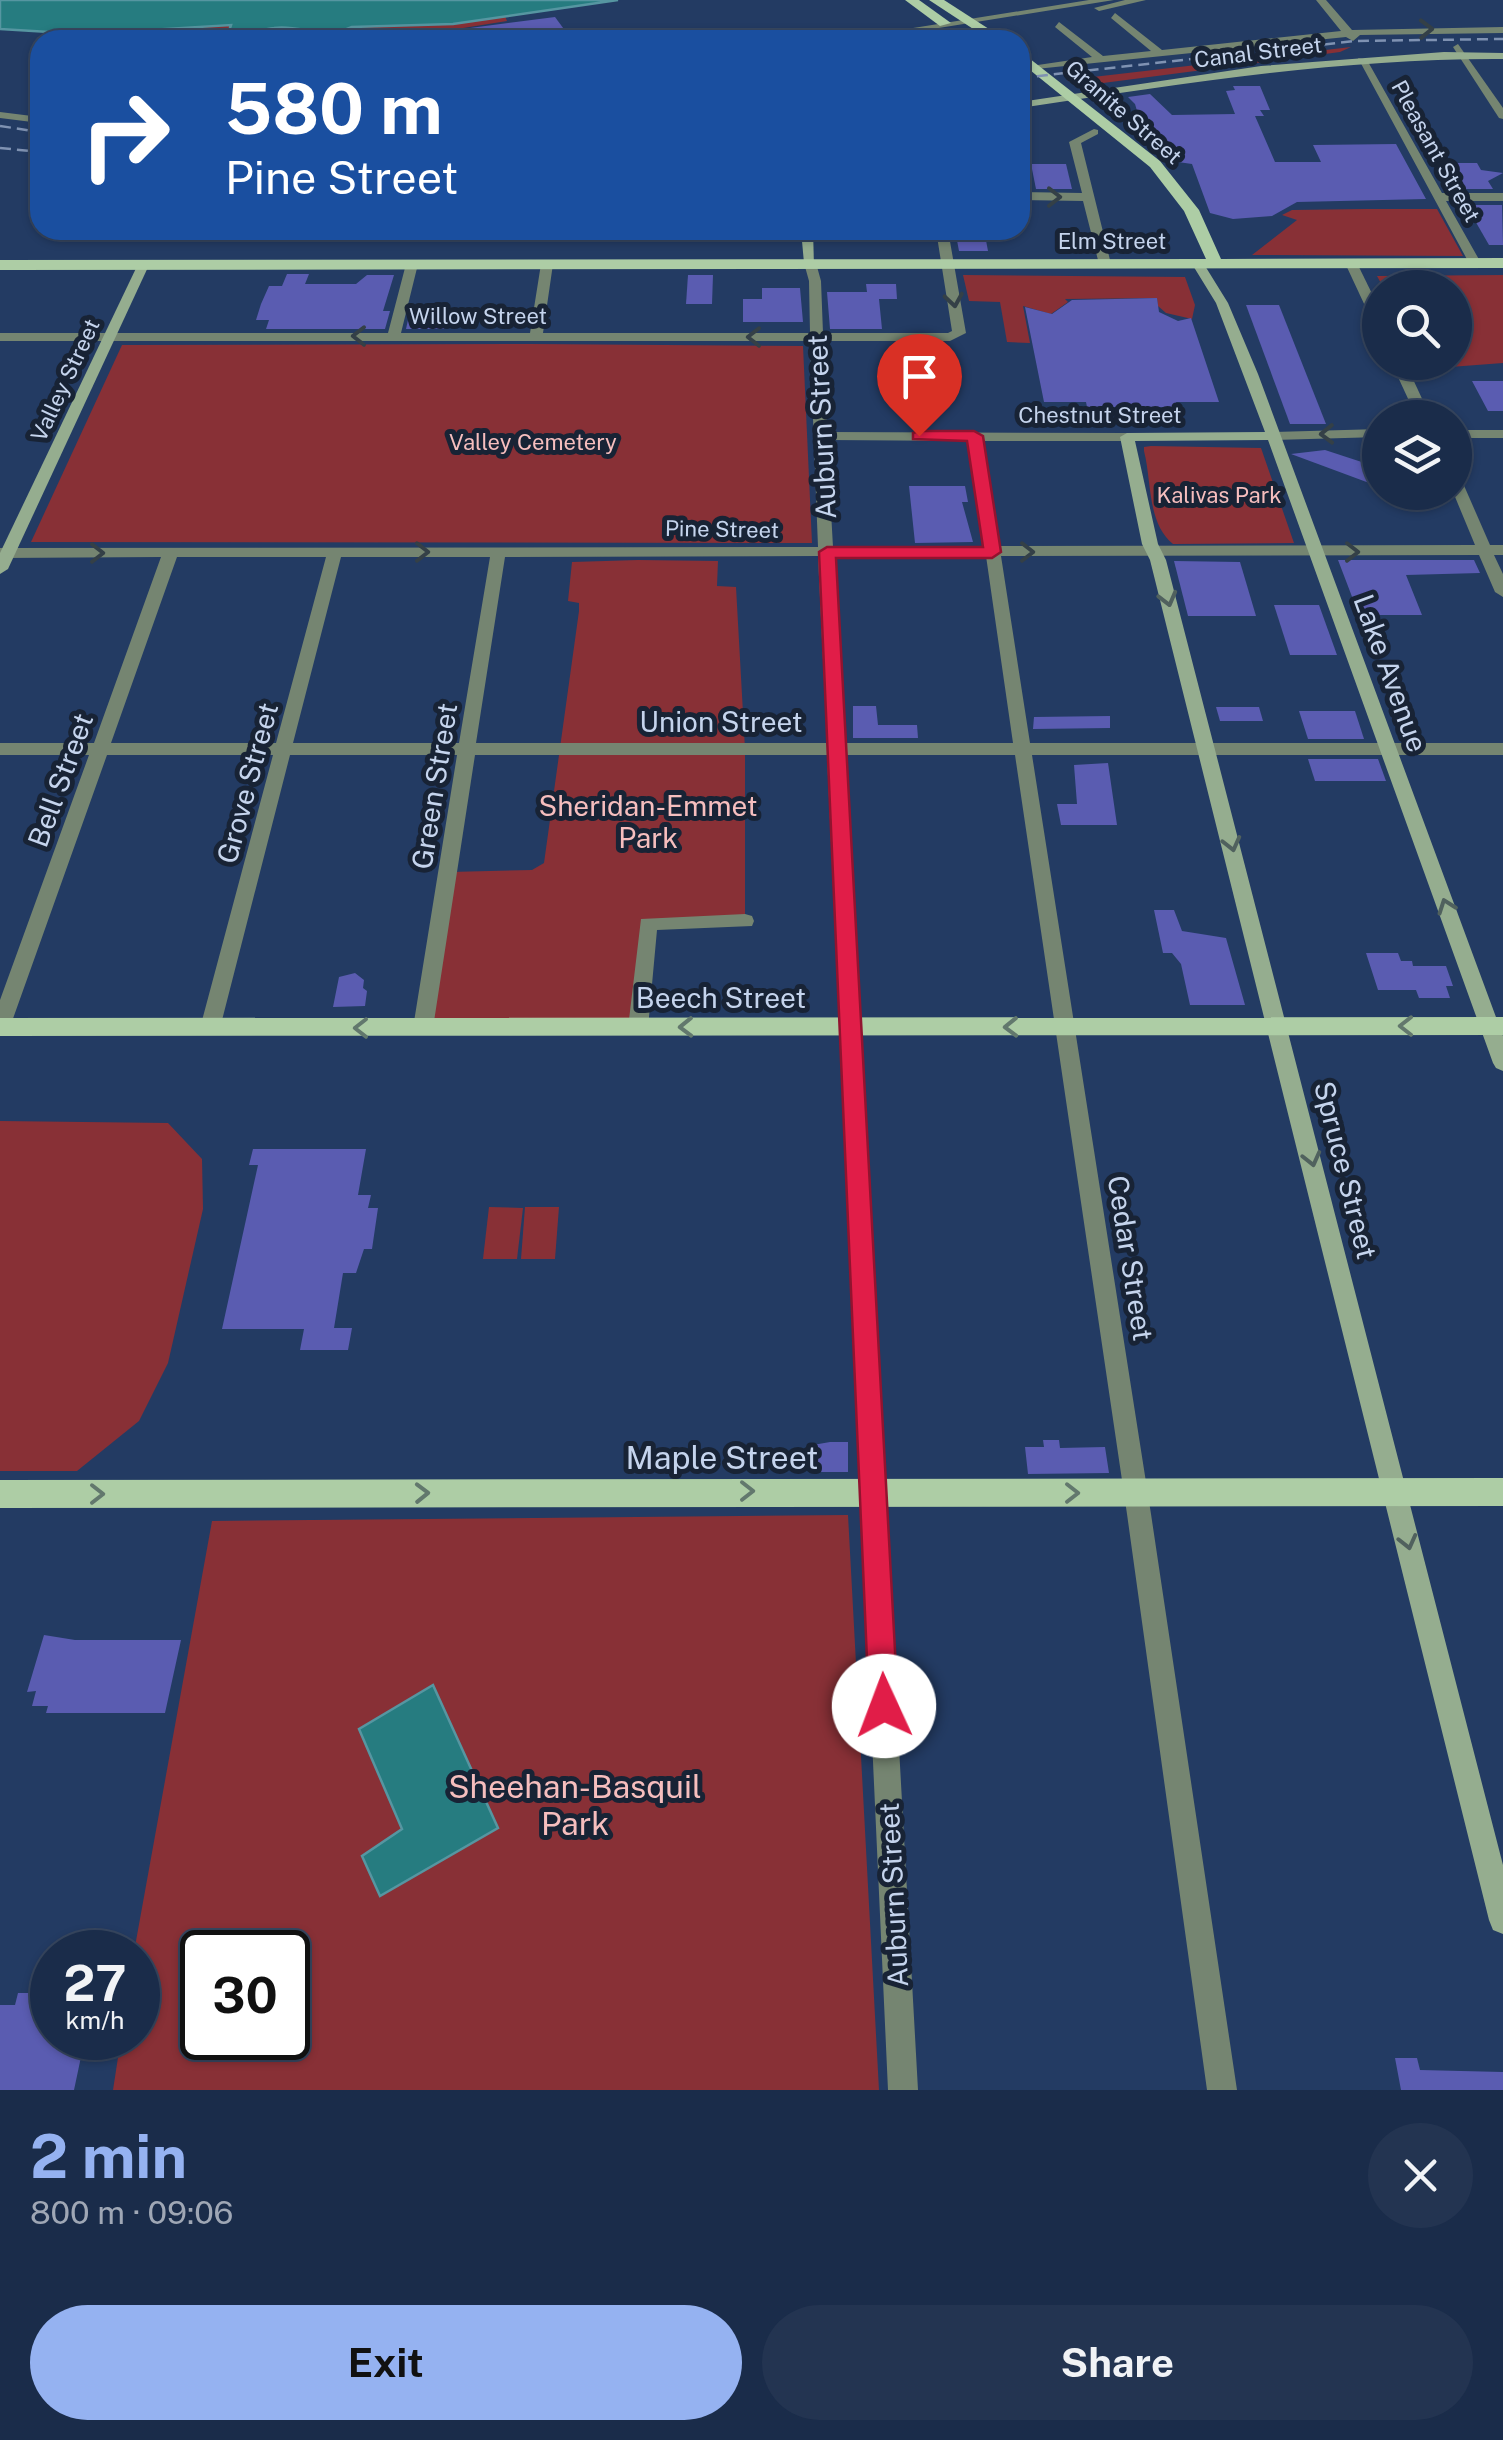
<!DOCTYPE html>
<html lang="en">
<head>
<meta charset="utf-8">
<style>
  body { margin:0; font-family:"Public Sans",sans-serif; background:#233451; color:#f1f3f6; height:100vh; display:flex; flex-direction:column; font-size:38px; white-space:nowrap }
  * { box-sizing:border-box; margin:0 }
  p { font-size:32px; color:#9fa7b5 }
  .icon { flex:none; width:55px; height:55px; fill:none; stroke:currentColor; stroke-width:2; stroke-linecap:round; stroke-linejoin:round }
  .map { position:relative; height:2090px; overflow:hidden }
  .sheet { display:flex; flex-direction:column; background:#1a2c4a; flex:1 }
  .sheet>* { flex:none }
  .top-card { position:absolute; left:30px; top:30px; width:1000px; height:210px; border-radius:30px; box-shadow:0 2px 8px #0004,0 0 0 2px #384862; background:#1a4fa0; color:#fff; overflow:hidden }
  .tools { position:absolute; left:1362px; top:270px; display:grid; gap:20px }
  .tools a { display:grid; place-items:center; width:110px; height:110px; border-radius:50%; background:#1a2c4a; box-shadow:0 2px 8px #0004,0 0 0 2px #384862; font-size:50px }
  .speed { position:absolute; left:30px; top:1930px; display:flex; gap:20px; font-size:50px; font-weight:700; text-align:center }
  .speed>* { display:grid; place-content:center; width:130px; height:130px; border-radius:50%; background:#1a2c4a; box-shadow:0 2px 8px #0004,0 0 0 2px #384862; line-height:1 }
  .speed small { font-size:25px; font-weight:400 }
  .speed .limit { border:5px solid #111; border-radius:15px; background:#fff; color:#111 }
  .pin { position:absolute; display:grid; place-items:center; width:85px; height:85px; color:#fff; margin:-102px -42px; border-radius:50% 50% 50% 0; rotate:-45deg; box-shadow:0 0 10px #0007 }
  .pin .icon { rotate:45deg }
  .me { position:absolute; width:110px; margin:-55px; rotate:358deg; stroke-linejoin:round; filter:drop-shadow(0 0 8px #0008) }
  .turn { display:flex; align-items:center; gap:35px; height:210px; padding:0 30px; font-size:45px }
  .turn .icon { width:130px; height:130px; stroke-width:2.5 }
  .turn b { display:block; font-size:70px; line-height:85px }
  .round { display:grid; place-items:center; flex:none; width:105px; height:105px; border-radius:52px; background:#233451 }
  .headline { display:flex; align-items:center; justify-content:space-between; height:170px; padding:0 30px }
  h1 { font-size:60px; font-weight:700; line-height:75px; color:#95b2f1 }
  .button { display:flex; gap:20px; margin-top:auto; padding:20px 30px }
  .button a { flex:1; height:115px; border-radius:60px; background:#95b2f1; color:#111; font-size:40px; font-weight:700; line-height:115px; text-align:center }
  .button a+a { background:#233451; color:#f1f3f6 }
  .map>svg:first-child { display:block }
  .green { fill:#883036; fill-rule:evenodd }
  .water { fill:#267c80; stroke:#5696a1; stroke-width:2.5 }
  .building { fill:#5a5cb1 }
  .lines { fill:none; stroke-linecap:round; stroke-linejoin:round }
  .street { fill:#758571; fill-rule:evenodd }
  .secondary { fill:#95ad8f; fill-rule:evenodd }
  .primary { fill:#adcda5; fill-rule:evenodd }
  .rail { stroke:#7f92b2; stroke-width:2.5; stroke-dasharray:11 6; stroke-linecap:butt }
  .oneway { stroke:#344047 }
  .oneway2 { stroke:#50615e }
  .oneway3 { stroke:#62786d }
  .route { fill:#e11d48; stroke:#92132f; stroke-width:2.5 }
  .labels { text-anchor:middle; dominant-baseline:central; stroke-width:10; stroke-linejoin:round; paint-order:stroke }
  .far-street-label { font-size:22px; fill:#c5d4ed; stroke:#182335 }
  .far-park-label { font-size:22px; fill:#f6bebe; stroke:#182335 }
  .street-label { font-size:28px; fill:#c5d4ed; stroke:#182335 }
  .park-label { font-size:28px; fill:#f6bebe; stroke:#182335 }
  .near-street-label { font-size:32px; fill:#c5d4ed; stroke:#182335 }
  .near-park-label { font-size:32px; fill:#f6bebe; stroke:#182335 }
</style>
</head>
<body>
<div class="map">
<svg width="1503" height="2090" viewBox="0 0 1503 2090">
  <rect width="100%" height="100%" fill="#233b63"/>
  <!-- green -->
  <g class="green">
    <polygon points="505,16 507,21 432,33 422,37 424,40 70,40 82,34 232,25 245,37 272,28 337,34 352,27 453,24"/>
    <polygon points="1351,47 1340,52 1080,86 1067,80"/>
    <polygon points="1366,209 1437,209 1463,256 1252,255 1297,220 1282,215 1292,210"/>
    <polygon points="963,275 1185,277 1195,305 1192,319 1166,313 1158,306 1157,298 1065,299 1068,302 1051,314 1023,306 1030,343 1007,342 1000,302 969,301"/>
    <polygon points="1503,275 1503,363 1424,369 1421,363 1455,362 1455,288 1383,287 1377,276"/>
    <polygon points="532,344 803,346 812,543 31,542 122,345"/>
    <path d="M 1151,446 L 1261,448 L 1294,543 L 1173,544 C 1147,523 1152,482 1144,451 L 1144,447 Z"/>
    <polygon points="638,560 718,561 717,586 736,587 745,749 745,921 655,921 638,1028 423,1028 449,872 532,870 544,863 579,611 579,603 568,601 572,562"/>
    <polygon points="0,1121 168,1123 202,1159 203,1209 168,1363 139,1421 77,1471 0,1471"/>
    <polygon points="489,1207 523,1208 517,1259 483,1259"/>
    <polygon points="525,1207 559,1207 555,1259 521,1259"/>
    <path d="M 848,1515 L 879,2090 L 113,2090 L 121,2038 L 138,2038 L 138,1952 L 134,1952 L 212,1521 ZM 202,1952 L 288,1952 L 288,2038 L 202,2038 Z"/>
  </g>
  <!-- water -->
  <g class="water">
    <path d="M 0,0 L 618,0 L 453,24 L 352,27 C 321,41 302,24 274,28 C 256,30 247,37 228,34 L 231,25 L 82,34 L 0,29 Z"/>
    <polygon points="433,1685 498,1828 380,1896 362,1856 402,1829 359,1729"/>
  </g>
  <!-- building -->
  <g class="building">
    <polygon points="555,17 572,40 448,40 447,31"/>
    <polygon points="1233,86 1260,86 1270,110 1260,110 1264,116 1255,116 1275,162 1321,162 1313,145 1396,144 1426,199 1297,202 1272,216 1233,219 1210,213 1192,164 1164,160 1149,121 1140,121 1135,104 1128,97 1150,94 1172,115 1235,114 1226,91 1235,90"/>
    <polygon points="1445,163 1477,163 1481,170 1503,173 1488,181 1493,189 1457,189"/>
    <polygon points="1031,164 1066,164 1072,189 1036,189"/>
    <polygon points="1466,205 1502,205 1503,245 1489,245"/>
    <polygon points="955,230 984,230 988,251 959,251"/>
    <polygon points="287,274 309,274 305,284 356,284 367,275 394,275 383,311 390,311 385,329 266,329 269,320 256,320 261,304 269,286 282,286"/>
    <polygon points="688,275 713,275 712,304 686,304"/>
    <polygon points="866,284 896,284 897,299 879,299 882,329 830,329 827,292 867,292"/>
    <polygon points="762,288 800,288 803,322 743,322 743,299 762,299"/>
    <polygon points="1157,298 1159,312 1178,321 1191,318 1219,402 1176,402 1178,407 1087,407 1086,402 1044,402 1025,307 1052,314 1072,300"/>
    <polygon points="1246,305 1279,305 1326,424 1290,424"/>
    <polygon points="410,311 448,311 444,329 406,329"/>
    <polygon points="1472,381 1503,381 1503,411 1488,411"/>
    <polygon points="1325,450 1380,468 1380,487 1291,454"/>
    <polygon points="909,486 965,486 968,502 962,502 973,542 915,543"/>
    <polygon points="1338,560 1474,560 1480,573 1406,575 1422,615 1359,615"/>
    <polygon points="1174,561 1240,562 1256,616 1188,616"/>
    <polygon points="1274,605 1319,605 1337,655 1290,655"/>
    <polygon points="853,706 876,706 878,725 917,725 918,738 853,738"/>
    <polygon points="1216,707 1259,707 1263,721 1220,721"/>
    <polygon points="1299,711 1355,711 1364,739 1308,739"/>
    <polygon points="1110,716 1110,728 1033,729 1034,717"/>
    <polygon points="1308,759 1378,759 1386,781 1315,781"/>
    <polygon points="1108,763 1117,825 1061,825 1057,804 1077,804 1074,765"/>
    <polygon points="1154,910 1174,910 1182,931 1226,938 1245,1005 1190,1005 1181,964 1172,953 1163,953"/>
    <polygon points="1366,953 1398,953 1401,961 1412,961 1413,966 1446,966 1453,986 1446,986 1450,998 1419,998 1416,990 1378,990"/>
    <polygon points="355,973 364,980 363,988 367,991 365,1006 333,1007 339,977"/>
    <polygon points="253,1149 366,1149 358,1195 371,1195 368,1208 378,1208 372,1249 364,1249 356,1273 343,1273 334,1328 352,1328 348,1350 300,1350 304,1329 222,1329 258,1165 249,1165"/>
    <polygon points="1043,1440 1059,1440 1060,1448 1105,1447 1109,1473 1028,1474 1025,1447 1044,1447"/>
    <polygon points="830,1442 848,1442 848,1472 813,1472 813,1445"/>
    <polygon points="44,1635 75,1640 181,1640 165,1713 46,1713 48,1706 32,1706 36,1691 27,1692"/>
    <polygon points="18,1993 52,1993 52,2038 85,2038 74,2090 0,2090 0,2005 15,2005"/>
    <polygon points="1395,2058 1417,2058 1420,2070 1503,2072 1503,2090 1401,2090"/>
  </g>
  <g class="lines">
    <!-- street -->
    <g class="street">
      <polygon points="1089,0 1114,0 864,40 838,40"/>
      <polygon points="1125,0 1146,0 1099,11 1094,8"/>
      <polygon points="1316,0 1326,0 1352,30 1503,27 1503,33 1360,35 1353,41 1346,37 1036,69 1031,66 1092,57 1055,27 1059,22 1103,56 1151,51 1111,18 1115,13 1162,50 1341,31"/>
      <polygon points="1458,44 1503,108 1503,119 1499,118 1453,47"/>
      <polygon points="1358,58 1367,60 1442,193 1503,193 1503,201 1446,201 1481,263 1479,266 1469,263"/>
      <polygon points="0,112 40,117 40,123 0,118"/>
      <polygon points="1094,129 1098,130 1098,134 1081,143 1111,264 1105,268 1099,264 1083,201 1020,200 1020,192 1082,193 1069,142"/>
      <path d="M 936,230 L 948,230 L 966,333 L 950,341 L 823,341 L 827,432 L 1127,433 L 1134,437 L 1127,441 L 983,441 L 999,546 L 1475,545 L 1453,492 L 1455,477 L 1462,481 L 1490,545 L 1503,545 L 1503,555 L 1494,555 L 1503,574 L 1503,597 L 1495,592 L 1479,555 L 1001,556 L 1030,743 L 1503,743 L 1503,755 L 1032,755 L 1151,1514 L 1237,2090 L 1207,2090 L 1127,1514 L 1015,755 L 844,755 L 918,2090 L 888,2090 L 827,755 L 475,755 L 433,1028 L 423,1035 L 413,1028 L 457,755 L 290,755 L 220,1028 L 210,1035 L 200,1028 L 273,755 L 107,755 L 10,1027 L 0,1034 L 0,1000 L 89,755 L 0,755 L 0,743 L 94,743 L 161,557 L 0,558 L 0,548 L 818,547 L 810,341 L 0,341 L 0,333 L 388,333 L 406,264 L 412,260 L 418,264 L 401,333 L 530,333 L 541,264 L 547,260 L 553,264 L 543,333 L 810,333 L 809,281 L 804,263 L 810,259 L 816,263 L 821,281 L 823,333 L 948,333 L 952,331 ZM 827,440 L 969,441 L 984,546 L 833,547 ZM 818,556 L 827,743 L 476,743 L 505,557 ZM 833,556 L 986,556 L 1013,743 L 844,743 ZM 177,557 L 326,557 L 276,743 L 111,743 ZM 341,557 L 490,557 L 459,743 L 293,743 Z"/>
      <polygon points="1351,259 1357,263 1380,310 1380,327 1373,323 1345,263"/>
      <polygon points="1391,362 1405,362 1431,418 1417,418"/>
      <polygon points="1380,429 1380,437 1274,440 1267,436 1274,432"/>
      <rect x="1455" y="430" width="48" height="8"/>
      <polygon points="745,914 752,916 754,921 752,926 657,930 648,1028 638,1035 631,1033 628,1028 641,919"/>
    </g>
    <!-- secondary -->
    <g class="secondary">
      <path d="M 1444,52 L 1503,53 L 1503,59 C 1340,58 1181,84 1020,108 L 1020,102 L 1261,66 Z"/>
      <polygon points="801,230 813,230 814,266 804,263"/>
      <polygon points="1194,261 1202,261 1228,303 1258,374 1503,1036 1503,1071 1496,1068 1493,1063 1268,440 1135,441 1158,544 1166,560 1503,1865 1503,1934 1493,1930 1489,1920 1150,560 1142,544 1120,437 1127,433 1265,432 1216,303 1192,264"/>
      <polygon points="139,262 149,265 8,569 0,574 0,553"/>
    </g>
    <!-- primary -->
    <g class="primary">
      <polygon points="905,0 919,0 951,23 940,26"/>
      <polygon points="929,0 944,0 1006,40 990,40"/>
      <polygon points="1020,51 1160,161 1199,210 1221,259 1503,258 1503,268 0,270 0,260 1206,259 1184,211 1150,167 1020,62"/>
      <polygon points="1503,1017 1503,1035 0,1036 0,1018"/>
      <polygon points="1503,1478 1503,1506 0,1508 0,1480"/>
    </g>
    <!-- rail -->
    <g class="rail">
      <polyline points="1020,78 1355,41 1503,39"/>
      <polyline points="0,126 40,132"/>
      <polyline points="0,148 40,152"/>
    </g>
  </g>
  <!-- one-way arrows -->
  <defs><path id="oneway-chevron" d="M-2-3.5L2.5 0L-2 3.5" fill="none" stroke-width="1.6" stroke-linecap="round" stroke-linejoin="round" transform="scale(2.5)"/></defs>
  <g class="oneway">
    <use href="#oneway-chevron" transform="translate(1426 29) rotate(-1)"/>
    <use href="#oneway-chevron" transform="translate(1054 197)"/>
    <use href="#oneway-chevron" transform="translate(954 300) rotate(81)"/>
    <use href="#oneway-chevron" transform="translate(359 336) rotate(180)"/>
    <use href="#oneway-chevron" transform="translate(754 337) rotate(-180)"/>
    <use href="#oneway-chevron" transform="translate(1327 434) rotate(179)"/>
    <use href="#oneway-chevron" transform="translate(422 552)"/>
    <use href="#oneway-chevron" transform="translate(1027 552)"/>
    <use href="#oneway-chevron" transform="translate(1352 552)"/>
    <use href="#oneway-chevron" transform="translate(97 553)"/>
  </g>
  <g class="oneway2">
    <use href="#oneway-chevron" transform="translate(1168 599) rotate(75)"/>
    <use href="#oneway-chevron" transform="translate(1232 844) rotate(76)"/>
    <use href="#oneway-chevron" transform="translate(1446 906) rotate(-110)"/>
    <use href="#oneway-chevron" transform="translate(1312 1159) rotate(76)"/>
    <use href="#oneway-chevron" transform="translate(1408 1542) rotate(76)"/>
  </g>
  <g class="oneway3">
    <use href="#oneway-chevron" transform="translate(1406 1026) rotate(180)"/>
    <use href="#oneway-chevron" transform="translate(686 1027) rotate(179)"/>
    <use href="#oneway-chevron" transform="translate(1011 1027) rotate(179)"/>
    <use href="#oneway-chevron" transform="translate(361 1028) rotate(180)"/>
    <use href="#oneway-chevron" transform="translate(747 1491)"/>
    <use href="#oneway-chevron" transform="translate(422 1493) rotate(-1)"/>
    <use href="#oneway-chevron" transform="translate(1072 1493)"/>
    <use href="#oneway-chevron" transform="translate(97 1494)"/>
  </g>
  <!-- route -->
  <polygon class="route" points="919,431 974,431 983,436 1001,552 992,558 836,558 898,1706 894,1717 884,1721 873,1717 869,1706 819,552 827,547 983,547 967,441 913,439 913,433"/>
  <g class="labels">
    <!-- far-street labels -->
    <g class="far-street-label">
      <text transform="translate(1258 52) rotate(-7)">Canal Street</text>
      <text transform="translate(1124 112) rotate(41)">Granite Street</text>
      <text transform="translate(1436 151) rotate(61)">Pleasant Street</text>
      <text x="1112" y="241">Elm Street</text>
      <text x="478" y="316">Willow Street</text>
      <text transform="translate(65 380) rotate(-65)">Valley Street</text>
      <text x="1100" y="415">Chestnut Street</text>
      <text transform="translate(722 529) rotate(1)">Pine Street</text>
    </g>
    <!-- far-park labels -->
    <g class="far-park-label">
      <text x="533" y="442">Valley Cemetery</text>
      <text x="1219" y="495">Kalivas Park</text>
    </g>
    <!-- street labels -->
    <g class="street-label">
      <text transform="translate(821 427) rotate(-93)">Auburn Street</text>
      <text transform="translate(1391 673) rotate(70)">Lake Avenue</text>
      <text x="721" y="721">Union Street</text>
      <text transform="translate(60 780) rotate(-70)">Bell Street</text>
      <text transform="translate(247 783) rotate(-75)">Grove Street</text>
      <text transform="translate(434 786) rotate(-81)">Green Street</text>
      <text x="721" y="997">Beech Street</text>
      <text transform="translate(1346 1170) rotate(76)">Spruce Street</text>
      <text transform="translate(1131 1258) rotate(81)">Cedar Street</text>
      <text transform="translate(893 1895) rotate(-93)">Auburn Street</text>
    </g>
    <!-- park labels -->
    <g class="park-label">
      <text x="648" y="805">Sheridan-Emmet<tspan x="648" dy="32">Park</tspan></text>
    </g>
    <!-- near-street labels -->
    <g class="near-street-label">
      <text x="722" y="1457">Maple Street</text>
    </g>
    <!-- near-park labels -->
    <g class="near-park-label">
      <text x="575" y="1786">Sheehan-Basquil<tspan x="575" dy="37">Park</tspan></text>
    </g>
  </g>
</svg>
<div class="tools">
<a><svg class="icon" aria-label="search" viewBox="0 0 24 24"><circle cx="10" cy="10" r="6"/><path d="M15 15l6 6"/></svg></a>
<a><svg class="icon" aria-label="layers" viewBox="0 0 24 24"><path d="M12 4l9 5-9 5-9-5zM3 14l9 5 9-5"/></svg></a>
</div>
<div class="speed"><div>27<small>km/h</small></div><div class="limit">30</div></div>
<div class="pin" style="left:919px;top:436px;background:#d93025"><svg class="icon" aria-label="arrive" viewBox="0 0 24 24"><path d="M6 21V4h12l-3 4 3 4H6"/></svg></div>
<svg class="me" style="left:884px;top:1706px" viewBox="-20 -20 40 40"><circle r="19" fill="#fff"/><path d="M0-13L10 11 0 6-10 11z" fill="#e11d48"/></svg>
<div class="top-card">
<div class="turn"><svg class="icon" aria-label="right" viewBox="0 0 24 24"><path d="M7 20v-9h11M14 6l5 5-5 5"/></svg><div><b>580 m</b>Pine Street</div></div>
</div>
</div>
<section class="sheet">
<div class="headline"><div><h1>2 min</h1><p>800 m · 09:06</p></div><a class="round"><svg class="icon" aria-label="close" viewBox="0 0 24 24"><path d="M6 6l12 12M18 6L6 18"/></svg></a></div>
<div class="button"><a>Exit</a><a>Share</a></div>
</section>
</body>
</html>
